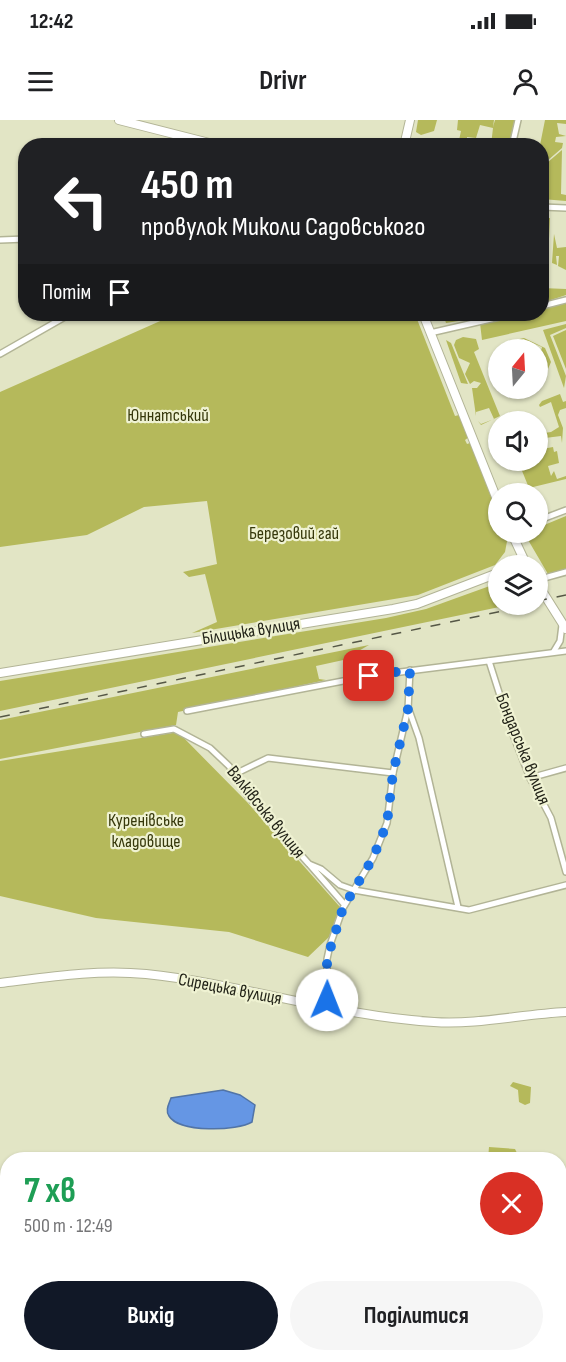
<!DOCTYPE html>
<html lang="uk">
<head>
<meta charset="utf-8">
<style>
  body { margin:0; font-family:"Sofia Sans Condensed",sans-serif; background:#f6f6f6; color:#202124; height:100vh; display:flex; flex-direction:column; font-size:22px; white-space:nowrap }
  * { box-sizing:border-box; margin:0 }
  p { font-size:20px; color:#757577 }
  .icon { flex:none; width:33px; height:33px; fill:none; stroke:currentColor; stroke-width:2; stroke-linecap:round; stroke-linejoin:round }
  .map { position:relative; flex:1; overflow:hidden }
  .sheet { position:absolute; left:0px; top:1032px; width:567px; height:210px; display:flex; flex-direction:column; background:#fff; border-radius:24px 24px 0 0; box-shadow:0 2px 4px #0004 }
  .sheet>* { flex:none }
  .guide { position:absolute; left:18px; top:18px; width:531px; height:183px; border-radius:24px; box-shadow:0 2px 4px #0004; background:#202124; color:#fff; overflow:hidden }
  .needle { width:39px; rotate:18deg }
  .controls { position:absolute; left:488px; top:219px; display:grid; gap:12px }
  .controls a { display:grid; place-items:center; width:60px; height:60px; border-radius:50%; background:#fff; box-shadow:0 2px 4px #0004; font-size:30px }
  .pin { position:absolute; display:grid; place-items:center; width:51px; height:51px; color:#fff; margin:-26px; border-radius:12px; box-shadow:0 3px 9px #0006 }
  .me { position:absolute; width:66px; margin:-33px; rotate:1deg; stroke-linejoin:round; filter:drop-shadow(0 0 4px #0008) }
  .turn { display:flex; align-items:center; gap:21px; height:126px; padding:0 24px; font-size:27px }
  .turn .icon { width:78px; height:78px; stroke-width:2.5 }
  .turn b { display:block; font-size:42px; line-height:51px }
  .then { display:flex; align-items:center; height:57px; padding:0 24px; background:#0003; gap:12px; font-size:22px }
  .round { display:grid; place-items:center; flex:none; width:63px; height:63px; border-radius:32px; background:#f6f6f6 }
  .head { display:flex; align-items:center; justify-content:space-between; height:102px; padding:0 24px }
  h1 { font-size:36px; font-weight:700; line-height:45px; color:#1e9e55 }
  .primary-button { display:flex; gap:12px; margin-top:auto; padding:12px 24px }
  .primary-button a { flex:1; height:69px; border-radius:36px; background:#111827; color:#fff; font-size:24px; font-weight:700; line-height:69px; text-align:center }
  .primary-button a+a { background:#f6f6f6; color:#202124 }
  .status { display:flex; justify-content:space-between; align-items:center; height:42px; padding:0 30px; background:#fff; direction:ltr }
  .status svg { height:16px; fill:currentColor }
  header { display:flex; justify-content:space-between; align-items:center; height:78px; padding:0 24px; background:#fff; font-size:27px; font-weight:700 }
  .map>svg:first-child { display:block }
  .green { fill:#b5b95b }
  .water { fill:#6596e4; stroke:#5174a7; stroke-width:1.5 }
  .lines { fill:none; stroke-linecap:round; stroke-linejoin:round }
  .street-casing { stroke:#b2b496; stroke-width:8 }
  .secondary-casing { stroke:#b2b496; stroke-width:10 }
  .street { stroke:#fff; stroke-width:5 }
  .secondary { stroke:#fff; stroke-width:8 }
  .rail { stroke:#555746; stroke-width:1.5; stroke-dasharray:10 10; stroke-linecap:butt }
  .route { stroke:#1a73e8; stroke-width:10; stroke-dasharray:0 18 }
  .labels { text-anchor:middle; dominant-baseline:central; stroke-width:4.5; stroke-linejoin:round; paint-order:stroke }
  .park-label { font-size:18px; fill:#36380b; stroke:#eff2d2 }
  .street-label { font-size:18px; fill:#222318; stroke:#eff2d2 }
</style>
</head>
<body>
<div class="status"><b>12:42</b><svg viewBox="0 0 49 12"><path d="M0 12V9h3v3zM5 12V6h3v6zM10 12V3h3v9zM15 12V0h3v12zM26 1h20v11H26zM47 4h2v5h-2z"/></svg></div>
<header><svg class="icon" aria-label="menu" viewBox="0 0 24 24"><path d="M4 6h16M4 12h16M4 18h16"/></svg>Drivr<svg class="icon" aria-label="person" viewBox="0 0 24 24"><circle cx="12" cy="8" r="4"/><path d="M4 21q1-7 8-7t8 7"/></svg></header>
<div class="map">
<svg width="566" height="1242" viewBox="0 0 566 1242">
  <rect width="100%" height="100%" fill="#e2e5c5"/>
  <!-- green -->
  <g class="green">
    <polygon points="418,0 437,0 434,11 421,15 416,12"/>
    <polygon points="458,0 494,0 493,7 495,0 515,0 510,25 491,25 493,8 480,5 476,18 467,17 467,19 475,21 474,25 458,25 461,11 457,10"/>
    <polygon points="545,0 566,0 566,4 557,3 559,14 566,16 556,17 555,22 563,23 562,28 547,41 542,40 540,25"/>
    <polygon points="562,30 561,74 566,75 566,81 542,79 542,71 546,71 547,58 542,57 542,49 547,50 548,42"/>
    <polygon points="547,98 550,98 548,140 544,144 542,143 544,106 547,106"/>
    <polygon points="554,114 557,128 566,127 566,150 558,146 559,136 556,136 557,145 552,143"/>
    <polygon points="542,168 566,169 566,175 542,183"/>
    <polygon points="566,181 566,201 482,220 480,203 527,194 542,194 542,189"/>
    <polygon points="176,194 415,194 455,296 459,295 469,317 465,320 467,324 470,323 498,393 498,412 506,413 508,416 505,432 495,445 418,475 192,513 217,502 205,454 189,457 183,452 217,444 207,381 144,387 87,415 0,427 0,272"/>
    <polygon points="443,194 478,194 477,198 446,203"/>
    <polygon points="566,204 566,208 550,215 566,256 564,268 543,210"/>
    <polygon points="566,210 566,249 553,216"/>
    <polygon points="463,217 476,219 479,229 474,232 500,296 481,305 478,301 481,304 494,299 489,288 476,292 476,296 472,268 477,268 481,263 474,261 470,264 465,254 470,243 459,238 454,225 456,220"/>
    <polygon points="524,218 545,228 551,242 545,256 546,248 537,247 542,227 523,219 520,225 516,223 513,229 508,229 507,222"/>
    <polygon points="446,220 451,223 468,264 461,263"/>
    <polygon points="560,274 563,282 566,281 566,288 560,290 558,295 563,308 562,323 561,316 537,319 537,314 551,312 559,307 551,282 540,287 539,285 542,281"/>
    <polygon points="553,327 554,332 557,331 559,343 548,346 551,356 554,351 557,359 566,356 566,359 529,368 518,341 537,340 537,330"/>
    <polygon points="566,396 566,450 548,454 524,413 537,412 537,408"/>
    <polygon points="498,463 498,484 509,485 0,591 0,561 386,498 426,489"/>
    <polygon points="369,525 348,537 348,539 316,546 319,559 326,560 178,592 176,605 0,639 0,600"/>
    <polygon points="178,612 247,682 340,787 329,817 308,837 229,812 96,798 0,776 0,641"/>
    <polygon points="513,962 531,967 530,983 525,985 519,982 518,970 510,966"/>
    <polygon points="489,1027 515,1029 519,1037 516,1039 488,1039"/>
    <polygon points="0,1157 7,1157 7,1218 0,1217"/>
    <polygon points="23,1235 88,1235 82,1242 26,1242"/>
    <polygon points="112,1235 492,1235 477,1242 323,1242 304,1236 291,1241 269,1242 258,1235 245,1237 242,1242 116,1242"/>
  </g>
  <!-- water -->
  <path class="water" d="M 223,970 L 240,975 L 255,985 L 252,1002 C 238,1011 179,1013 169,996 C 165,990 169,984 171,978 Z"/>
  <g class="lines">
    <!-- street casing -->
    <g class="street-casing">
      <g id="street">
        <polyline points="512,26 518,0"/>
        <polyline points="542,87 566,88"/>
        <polyline points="0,120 26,119"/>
        <polyline points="542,186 566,180"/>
        <polyline points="430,213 513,194"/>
        <polyline points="0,234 70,194"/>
        <polyline points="537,401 566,390"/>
        <polyline points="537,460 566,452"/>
        <polyline points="554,531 560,521 562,505"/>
        <polyline points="489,541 510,607 530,658 551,698 566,752"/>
        <polyline points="409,590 419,618 458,787"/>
        <polyline points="187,591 369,556 566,531"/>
        <polyline points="144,614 174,609 210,628 229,646 248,676 309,744 321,749 340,765 354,770 469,790 566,765"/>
        <polyline points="235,654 268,638 393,653"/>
        <polyline points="530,658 566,648"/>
        <polyline points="310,745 344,784"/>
        <polyline points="327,887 327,839 330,825 343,788 373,738 387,703 393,653 408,589 410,550"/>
        <polyline points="560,1225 566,1235"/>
      </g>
    </g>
    <!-- secondary casing -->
    <g class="secondary-casing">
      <g id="secondary">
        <polyline points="119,0 221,26"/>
        <polyline points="404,26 410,0"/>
        <polyline points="423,194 498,382"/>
        <polyline points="511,412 527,446"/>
        <polyline points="517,446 525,442"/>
        <polyline points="537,463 566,509"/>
        <polyline points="0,553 393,489 417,484 498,453"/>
        <path d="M 0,863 C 48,857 97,849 146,854 C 242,864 336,896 434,902 C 477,905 523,894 566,892"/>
      </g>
    </g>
    <!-- street -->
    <use href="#street" class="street"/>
    <!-- secondary -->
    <use href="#secondary" class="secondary"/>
    <!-- rail -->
    <g class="rail">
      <polyline points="537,481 566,475"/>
      <polyline points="0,597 536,484"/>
    </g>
  </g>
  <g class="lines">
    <!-- route -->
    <polyline class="route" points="327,880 327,839 343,788 373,738 387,703 393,653 408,589 410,550 369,556"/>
  </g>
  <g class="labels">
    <!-- park labels -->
    <g class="park-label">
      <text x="168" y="295">Юннатський</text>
      <text x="294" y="413">Березовий гай</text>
      <text x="146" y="700">Куренівське<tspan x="146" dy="21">кладовище</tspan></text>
    </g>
    <!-- street labels -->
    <g class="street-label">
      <text transform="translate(251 511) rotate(-9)">Білицька вулиця</text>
      <text transform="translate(523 629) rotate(68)">Бондарська вулиця</text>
      <text transform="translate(266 692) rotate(51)">Валківська вулиця</text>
      <text transform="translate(230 869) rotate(11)">Сирецька вулиця</text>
    </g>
  </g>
</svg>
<div class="controls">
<a><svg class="needle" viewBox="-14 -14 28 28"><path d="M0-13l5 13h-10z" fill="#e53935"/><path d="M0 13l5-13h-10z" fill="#757577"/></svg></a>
<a><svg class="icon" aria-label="sound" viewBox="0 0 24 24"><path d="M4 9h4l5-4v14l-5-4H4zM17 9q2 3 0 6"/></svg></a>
<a><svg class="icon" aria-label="search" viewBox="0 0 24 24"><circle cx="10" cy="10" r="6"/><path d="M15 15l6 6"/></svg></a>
<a><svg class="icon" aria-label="layers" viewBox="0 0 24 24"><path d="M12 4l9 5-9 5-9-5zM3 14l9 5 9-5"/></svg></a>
</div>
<div class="pin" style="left:369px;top:556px;background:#d93025"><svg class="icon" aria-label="arrive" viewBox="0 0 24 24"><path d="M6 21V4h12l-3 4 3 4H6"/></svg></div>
<svg class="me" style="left:327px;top:880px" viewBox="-20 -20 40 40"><circle r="19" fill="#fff"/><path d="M0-13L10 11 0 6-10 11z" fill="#1a73e8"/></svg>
<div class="guide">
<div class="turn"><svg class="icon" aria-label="left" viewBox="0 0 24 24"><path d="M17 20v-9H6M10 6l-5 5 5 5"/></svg><div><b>450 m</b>провулок Миколи Садовського</div></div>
<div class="then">Потім<svg class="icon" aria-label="arrive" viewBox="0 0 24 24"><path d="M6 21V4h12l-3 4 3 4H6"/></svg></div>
</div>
<section class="sheet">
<div class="head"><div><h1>7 хв</h1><p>500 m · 12:49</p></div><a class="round" style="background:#d93025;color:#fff"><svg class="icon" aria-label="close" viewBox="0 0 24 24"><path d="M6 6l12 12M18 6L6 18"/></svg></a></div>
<div class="primary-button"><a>Вихід</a><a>Поділитися</a></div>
</section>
</div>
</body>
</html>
